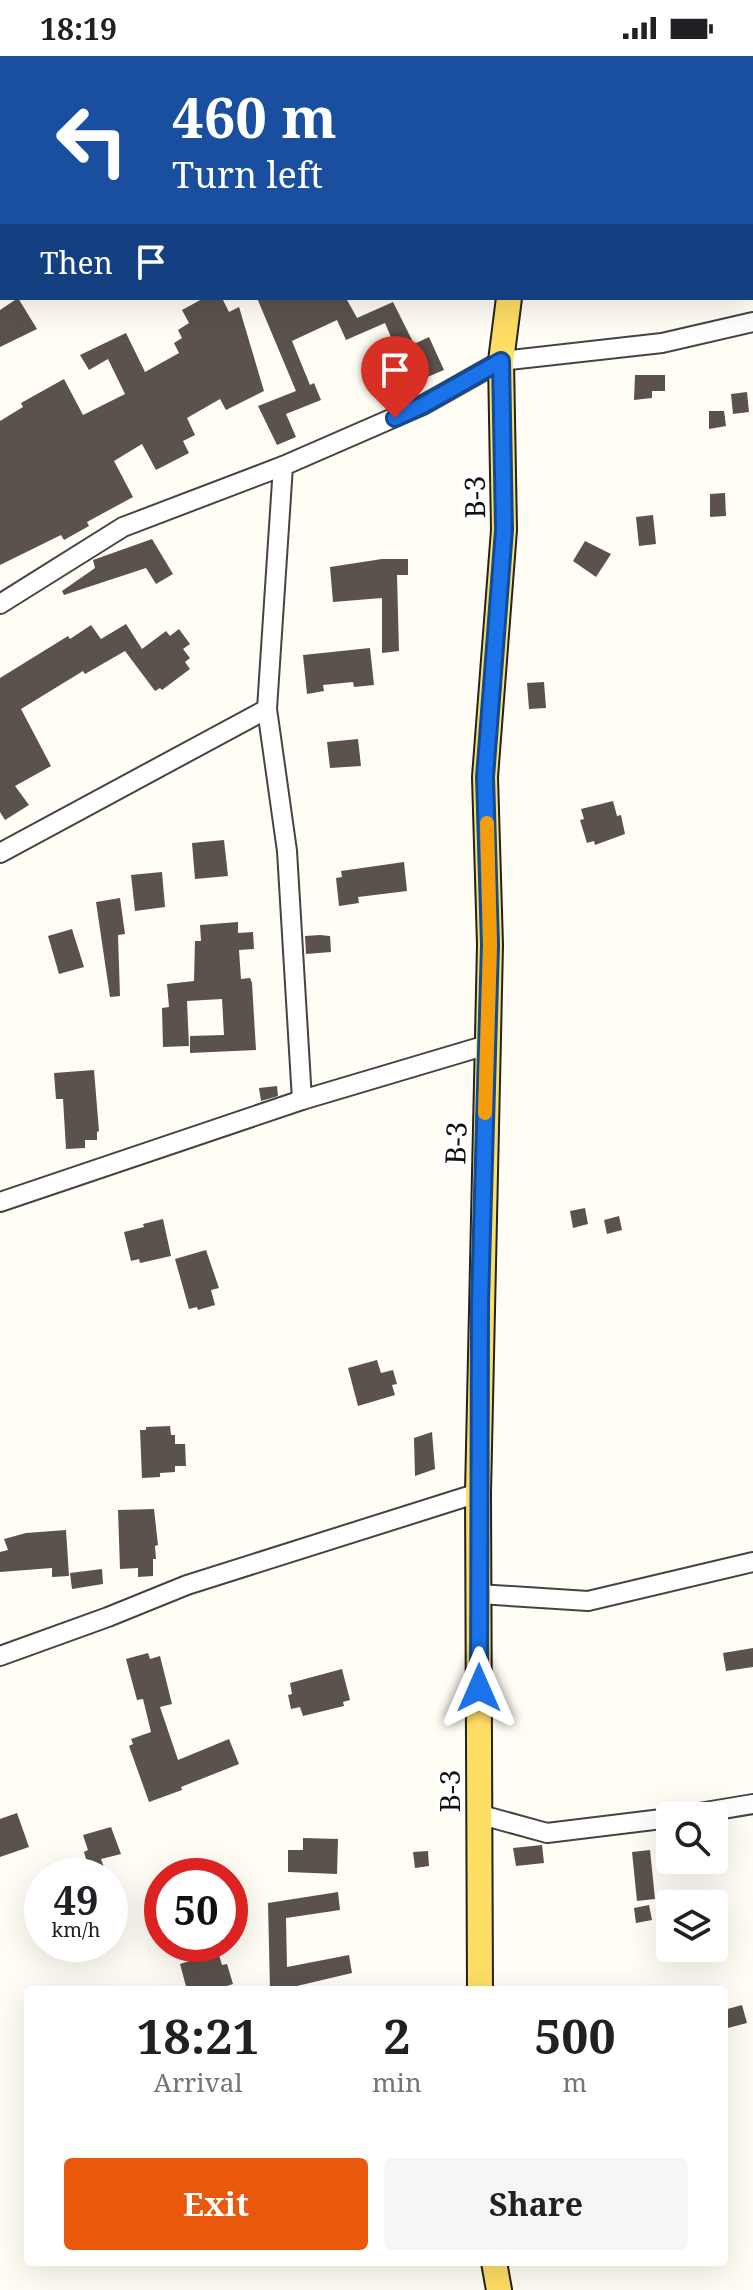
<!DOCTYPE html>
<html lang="en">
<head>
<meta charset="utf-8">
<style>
  body { margin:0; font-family:"Noto Serif",serif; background:#f6f6f6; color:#202124; height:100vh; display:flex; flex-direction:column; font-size:30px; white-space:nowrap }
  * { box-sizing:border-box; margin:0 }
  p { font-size:26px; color:#757577 }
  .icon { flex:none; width:44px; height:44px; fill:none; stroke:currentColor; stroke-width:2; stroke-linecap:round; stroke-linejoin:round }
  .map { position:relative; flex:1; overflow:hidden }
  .details { position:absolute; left:24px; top:1930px; width:704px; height:280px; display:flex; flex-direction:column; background:#fff; border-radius:8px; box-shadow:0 8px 32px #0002 }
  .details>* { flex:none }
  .hud { position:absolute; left:0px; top:0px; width:754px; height:244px; box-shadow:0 8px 32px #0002; background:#1a4fa0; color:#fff; overflow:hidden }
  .controls { position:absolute; left:656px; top:1746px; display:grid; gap:16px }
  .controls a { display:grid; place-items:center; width:72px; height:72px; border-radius:8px; background:#fff; box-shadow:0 8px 32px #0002; font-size:40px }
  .speed { position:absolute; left:24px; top:1802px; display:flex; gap:16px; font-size:40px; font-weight:700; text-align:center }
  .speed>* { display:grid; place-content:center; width:104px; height:104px; border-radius:50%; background:#fff; box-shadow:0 8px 32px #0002; line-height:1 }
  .speed small { font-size:20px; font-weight:400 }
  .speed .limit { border:12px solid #d22; background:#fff; color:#111 }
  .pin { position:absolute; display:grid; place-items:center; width:68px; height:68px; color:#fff; margin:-82px -34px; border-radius:50% 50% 50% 0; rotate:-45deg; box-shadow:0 0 8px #0007 }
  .pin .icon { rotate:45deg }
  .me { position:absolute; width:88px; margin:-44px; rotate:0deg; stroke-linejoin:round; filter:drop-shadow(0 0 6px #0008) }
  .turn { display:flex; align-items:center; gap:28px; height:168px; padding:0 40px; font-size:36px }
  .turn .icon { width:104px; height:104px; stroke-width:2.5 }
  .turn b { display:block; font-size:56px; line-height:68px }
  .then { display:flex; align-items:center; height:76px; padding:0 40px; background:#0003; gap:16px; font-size:30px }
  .eta { display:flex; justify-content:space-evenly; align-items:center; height:136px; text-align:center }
  .eta b { font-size:48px; font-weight:700; line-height:56px }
  .button { display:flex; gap:16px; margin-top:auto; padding:16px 40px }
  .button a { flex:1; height:92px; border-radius:8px; background:#ea580c; color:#fff; font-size:32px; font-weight:700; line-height:92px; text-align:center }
  .button a+a { background:#f6f6f6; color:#202124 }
  .status { display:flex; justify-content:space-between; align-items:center; height:56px; padding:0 40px; background:#fff; direction:ltr }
  .status svg { height:22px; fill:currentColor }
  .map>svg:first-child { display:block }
  .building { fill:#5b524c }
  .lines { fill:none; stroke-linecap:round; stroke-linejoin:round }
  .minor-casing { stroke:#444; stroke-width:22 }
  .major-casing { stroke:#222; stroke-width:28 }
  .minor { stroke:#fff; stroke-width:18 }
  .major { stroke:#ffde64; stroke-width:24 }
  .route-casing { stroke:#114b97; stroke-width:20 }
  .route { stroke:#1a73e8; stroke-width:14 }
  .slow { stroke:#f59e0b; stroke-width:14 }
  .labels { text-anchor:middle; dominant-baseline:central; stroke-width:8; stroke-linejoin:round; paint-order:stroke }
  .street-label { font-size:28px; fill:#111; stroke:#fff }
</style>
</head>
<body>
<div class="status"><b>18:19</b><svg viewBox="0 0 49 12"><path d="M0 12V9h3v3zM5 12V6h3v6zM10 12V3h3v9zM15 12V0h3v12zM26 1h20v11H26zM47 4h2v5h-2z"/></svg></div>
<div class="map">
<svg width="753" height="2234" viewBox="0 0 753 2234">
  <rect width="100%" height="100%" fill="#fffdf4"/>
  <!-- building -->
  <g class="building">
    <polygon points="18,242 37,273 0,291 0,254"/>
    <polygon points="204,242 222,242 229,256 239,251 264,335 226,354 220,343 187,362 195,379 183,385 189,397 156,414 142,388 114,405 133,441 87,466 89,470 64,484 61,479 0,509 0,365 23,351 21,347 64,323 83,359 125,338 108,303 89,314 80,299 126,277 145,316 179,297 174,287 182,282 178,274 189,267 182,254"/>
    <polygon points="257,242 346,242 357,262 393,246 414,288 429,281 444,314 411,328 385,267 346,284 337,264 292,285 310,329 314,327 321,344 286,358 296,381 277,389 258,350 296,335"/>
    <polygon points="635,319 665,319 665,335 652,335 652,342 634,344"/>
    <polygon points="396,323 404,340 388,347 380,331"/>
    <polygon points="747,336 749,356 733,358 731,338"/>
    <polygon points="709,355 724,355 726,370 709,373"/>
    <polygon points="725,437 726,460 710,461 710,438"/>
    <polygon points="653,459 656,488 639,490 636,461"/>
    <polygon points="152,483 173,518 156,528 146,512 64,539 62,535 95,512 93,504"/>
    <polygon points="585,485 611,498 596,521 573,505"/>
    <polygon points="382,503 408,503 408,519 397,519 399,595 382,597 382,542 333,546 330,511"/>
    <polygon points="126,568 142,593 166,575 170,580 179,573 190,588 183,593 190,602 185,606 190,613 162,634 160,632 155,635 125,595 85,618 83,615 21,653 51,710 15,730 29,749 5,764 0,756 0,622 68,580 70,583 91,569 101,583"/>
    <polygon points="370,592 374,629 354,631 353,626 323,629 324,635 307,638 303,599"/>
    <polygon points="544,626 546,652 529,653 527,627"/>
    <polygon points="358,683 361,710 330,712 327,686"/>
    <polygon points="613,745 617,760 621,759 625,778 595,789 594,785 587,787 580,764 584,763 581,753"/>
    <polygon points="224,784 228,820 195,823 192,787"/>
    <polygon points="404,806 407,835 358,841 359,847 339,850 336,822 342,821 341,815"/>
    <polygon points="162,816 165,851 135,855 131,819"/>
    <polygon points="120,842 125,878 118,879 120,940 110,941 96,846"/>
    <polygon points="238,866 238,877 253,876 254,893 239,894 241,923 250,922 252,927 256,994 190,997 190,980 224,979 222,943 187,945 189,990 163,991 162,952 169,951 167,928 194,925 195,885 201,885 200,869"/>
    <polygon points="72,873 84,911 59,918 48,880"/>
    <polygon points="320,879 330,880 331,896 306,898 305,880"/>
    <polygon points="94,1014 99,1075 97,1076 97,1084 85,1084 85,1092 66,1093 63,1043 56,1043 54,1017"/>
    <polygon points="277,1030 278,1040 261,1045 259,1032"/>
    <polygon points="585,1152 588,1168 573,1172 570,1155"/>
    <polygon points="619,1160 622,1174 607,1178 604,1164"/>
    <polygon points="163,1163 171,1200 140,1207 139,1203 131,1205 124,1176 144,1171 143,1168"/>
    <polygon points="206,1194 219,1232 211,1234 215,1249 198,1254 197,1251 189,1253 175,1203"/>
    <polygon points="377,1304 381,1317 393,1314 397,1328 392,1329 395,1339 358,1350 348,1312"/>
    <polygon points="170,1370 171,1379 175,1379 175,1388 185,1388 186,1410 175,1410 175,1416 160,1417 160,1421 142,1422 140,1374 146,1374 146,1371"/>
    <polygon points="432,1376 435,1413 415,1420 414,1382"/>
    <polygon points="154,1453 158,1489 155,1490 156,1503 153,1503 153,1520 138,1521 138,1512 120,1513 118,1454"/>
    <polygon points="66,1474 69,1520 52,1521 52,1512 0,1516 0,1496 8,1494 4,1483 26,1477"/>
    <polygon points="102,1513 103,1528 72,1533 70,1517"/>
    <polygon points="753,1592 753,1611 726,1615 723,1597"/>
    <polygon points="148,1597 150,1603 160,1600 172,1648 160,1651 178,1704 229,1683 239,1708 181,1731 182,1734 149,1746 129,1690 133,1688 131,1683 151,1676 143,1643 137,1644 126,1603"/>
    <polygon points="342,1613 350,1644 343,1646 344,1650 303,1660 300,1651 291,1653 288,1639 292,1638 290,1627"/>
    <polygon points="17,1757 29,1791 0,1801 0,1763"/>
    <polygon points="111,1771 121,1798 101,1803 107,1820 91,1820 84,1796 88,1794 83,1779"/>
    <polygon points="303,1782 338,1783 337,1818 288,1816 288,1794 303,1794"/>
    <polygon points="542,1789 544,1807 516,1810 513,1792"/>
    <polygon points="650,1794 655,1843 637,1845 632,1796"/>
    <polygon points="428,1795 429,1810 415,1812 413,1796"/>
    <polygon points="338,1836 340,1854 286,1862 287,1911 349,1899 352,1917 280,1934 270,1934 268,1847"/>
    <polygon points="649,1849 652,1864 636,1867 634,1852"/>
    <polygon points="218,1896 222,1909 227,1908 233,1928 214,1934 187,1934 180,1908"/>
    <polygon points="742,1949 747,1967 724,1973 724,1954"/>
  </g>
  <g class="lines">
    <!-- minor casing -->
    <g class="minor-casing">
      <g id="minor">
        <polyline points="272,0 272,2"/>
        <polyline points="215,2 219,0"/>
        <polyline points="752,46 753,45"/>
        <polyline points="0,94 2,93"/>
        <polyline points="0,548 123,471 283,410"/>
        <polyline points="267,653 287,795 302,1044"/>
        <polyline points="0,797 267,653 283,410 423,349 501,305 662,287 753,266"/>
        <polyline points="0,1146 302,1044 487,989"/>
        <polyline points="479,1538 588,1545 753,1506"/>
        <polyline points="0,1600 108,1561 187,1529 478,1437"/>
        <polyline points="478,1758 547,1777 670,1762"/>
        <polyline points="681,1760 753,1748"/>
      </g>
    </g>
    <!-- major casing -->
    <g class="major-casing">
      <g id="major">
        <polyline points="516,0 516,2"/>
        <polyline points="480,1934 478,1437 490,889 485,721 504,474 501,305 509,242"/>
        <polyline points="494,2206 499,2234"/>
      </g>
    </g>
    <!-- minor -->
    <use href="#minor" class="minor"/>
    <!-- major -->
    <use href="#major" class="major"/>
  </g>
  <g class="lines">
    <!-- route casing -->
    <g class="route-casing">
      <polyline id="route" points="395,362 423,349 501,305 504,474 485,721 490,889 480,1246 479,1632"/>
    </g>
    <!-- route -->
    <use href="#route" class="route"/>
    <!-- slow -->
    <polyline class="slow" points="485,1057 490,889 487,767"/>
  </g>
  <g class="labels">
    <!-- street labels -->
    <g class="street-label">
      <text transform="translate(474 441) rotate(-91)">B-3</text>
      <text transform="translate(455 1087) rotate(-88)">B-3</text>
      <text transform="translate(449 1735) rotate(-90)">B-3</text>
    </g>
  </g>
</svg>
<div class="controls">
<a><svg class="icon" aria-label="search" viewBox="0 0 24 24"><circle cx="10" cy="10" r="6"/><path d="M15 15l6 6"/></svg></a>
<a><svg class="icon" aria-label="layers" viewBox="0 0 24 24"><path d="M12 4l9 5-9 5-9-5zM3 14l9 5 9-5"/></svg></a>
</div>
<div class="speed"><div>49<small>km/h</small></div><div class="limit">50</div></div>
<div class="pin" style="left:395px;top:362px;background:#d93025"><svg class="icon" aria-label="arrive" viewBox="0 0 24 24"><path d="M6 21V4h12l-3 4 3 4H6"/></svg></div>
<svg class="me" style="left:479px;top:1632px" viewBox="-20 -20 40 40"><path d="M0-17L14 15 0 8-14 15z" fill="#1a73e8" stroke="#fff" stroke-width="4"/></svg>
<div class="hud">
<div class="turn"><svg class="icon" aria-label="left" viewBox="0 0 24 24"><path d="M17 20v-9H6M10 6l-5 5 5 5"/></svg><div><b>460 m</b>Turn left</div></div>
<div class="then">Then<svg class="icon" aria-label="arrive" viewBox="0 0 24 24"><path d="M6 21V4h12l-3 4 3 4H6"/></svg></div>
</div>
<section class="details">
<div class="eta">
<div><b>18:21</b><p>Arrival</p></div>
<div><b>2</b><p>min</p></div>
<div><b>500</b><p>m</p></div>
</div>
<div class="button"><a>Exit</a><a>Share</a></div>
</section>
</div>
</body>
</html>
